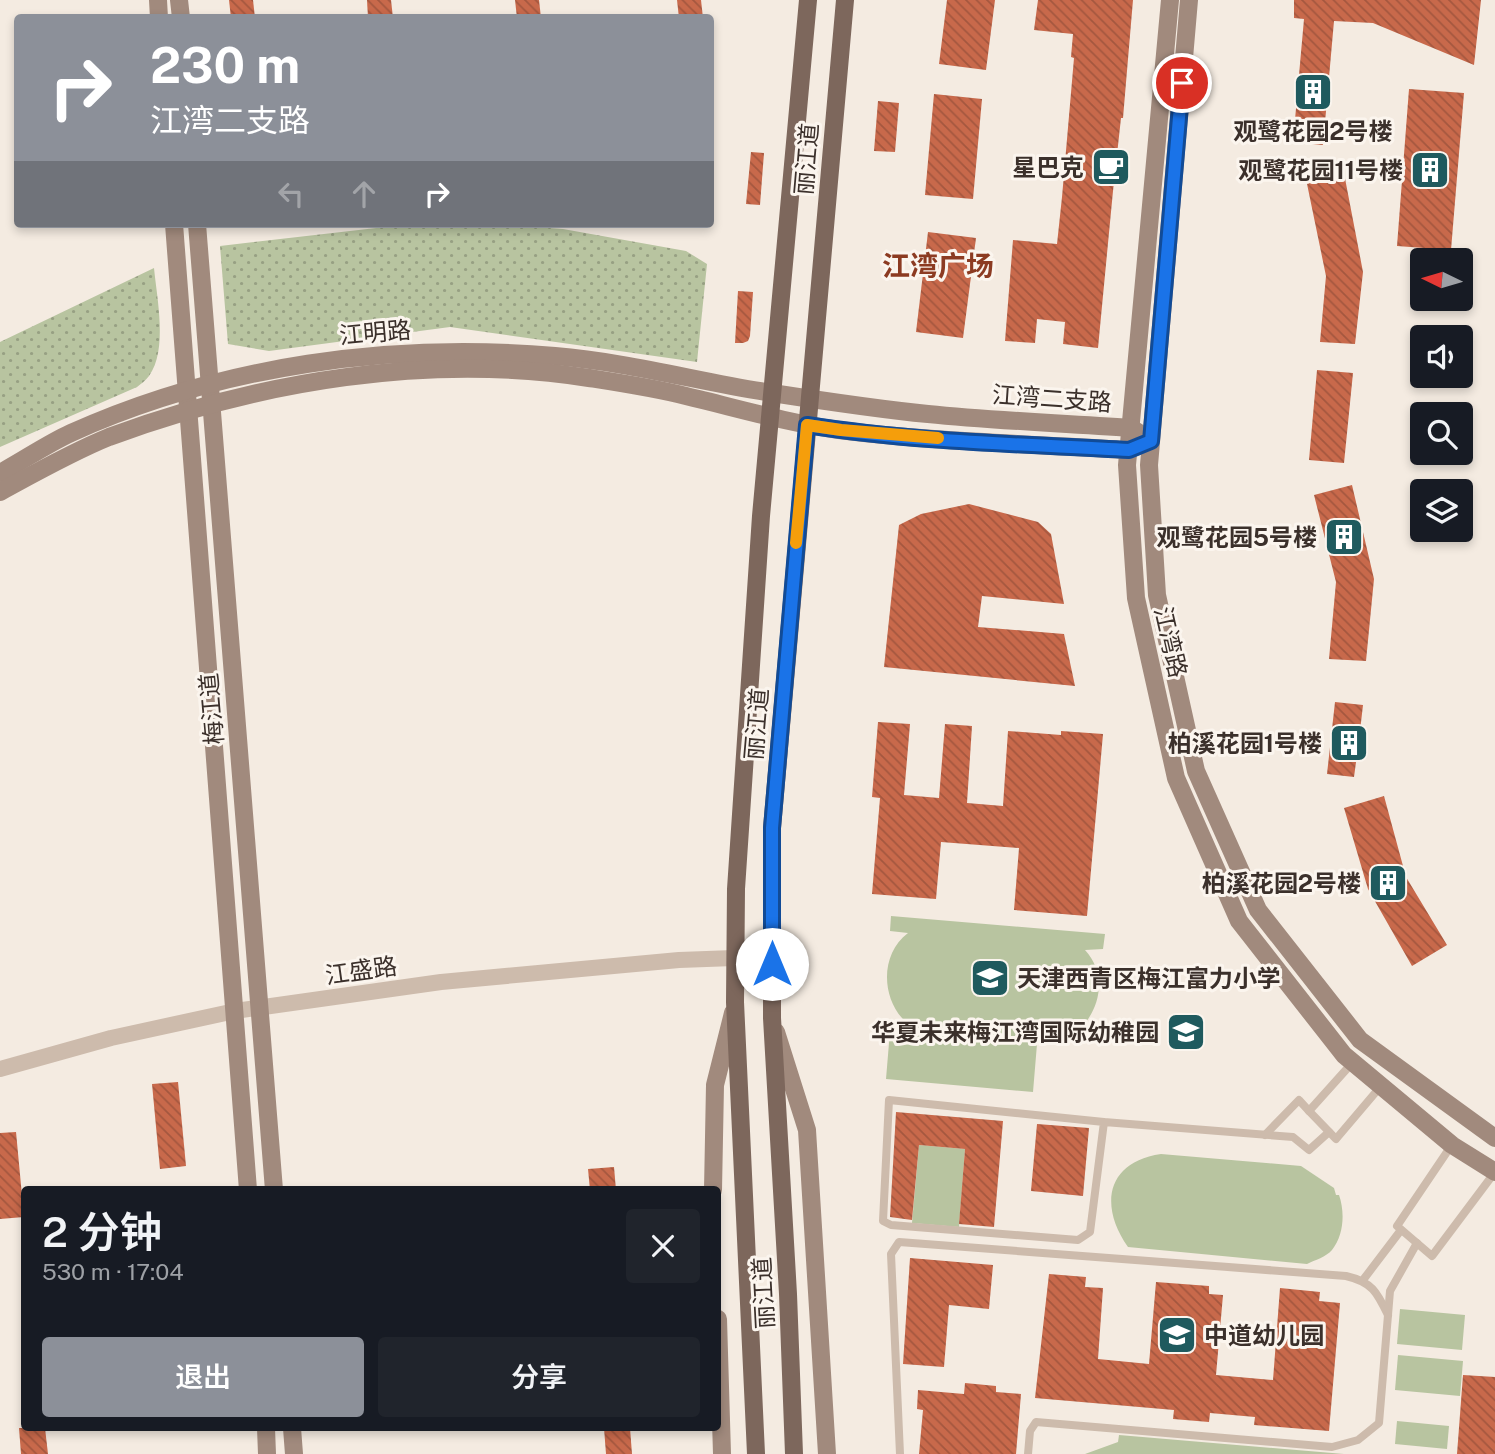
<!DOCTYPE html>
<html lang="zh">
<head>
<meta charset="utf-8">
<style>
  body { margin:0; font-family:"Public Sans","Noto Sans SC",sans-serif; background:#20242c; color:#f1f3f6; height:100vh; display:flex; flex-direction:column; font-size:26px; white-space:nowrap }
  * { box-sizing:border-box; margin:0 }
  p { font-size:23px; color:#9ea1a6 }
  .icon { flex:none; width:38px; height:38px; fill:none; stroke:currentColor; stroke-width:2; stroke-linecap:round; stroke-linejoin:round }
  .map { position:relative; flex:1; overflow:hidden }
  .drawer { position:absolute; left:21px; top:1186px; width:700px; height:245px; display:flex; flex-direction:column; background:#171b24; border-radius:7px; box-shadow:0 4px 10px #0003 }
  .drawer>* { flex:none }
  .banner { position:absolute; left:14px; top:14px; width:700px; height:214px; border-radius:7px; box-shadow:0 4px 10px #0003; background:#8c9099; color:#fff; overflow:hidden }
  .needle { width:46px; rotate:275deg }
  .buttons { position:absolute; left:1410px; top:248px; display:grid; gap:14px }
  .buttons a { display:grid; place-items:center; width:63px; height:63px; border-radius:7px; background:#171b24; box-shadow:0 4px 10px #0003; font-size:35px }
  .pin { position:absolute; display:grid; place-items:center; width:60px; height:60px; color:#fff; margin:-30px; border:4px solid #fff; border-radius:50%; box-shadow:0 2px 7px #0007 }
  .me { position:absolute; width:77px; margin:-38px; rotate:0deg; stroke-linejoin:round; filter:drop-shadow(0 0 5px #0008) }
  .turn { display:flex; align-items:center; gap:24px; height:147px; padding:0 21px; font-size:32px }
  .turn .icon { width:91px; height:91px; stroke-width:2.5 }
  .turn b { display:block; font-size:49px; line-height:60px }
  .lanes { display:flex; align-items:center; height:66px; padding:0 21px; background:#0003; justify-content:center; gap:35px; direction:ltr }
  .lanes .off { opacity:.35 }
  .round { display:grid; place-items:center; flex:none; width:74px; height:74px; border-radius:7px; background:#20242c }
  .overview { display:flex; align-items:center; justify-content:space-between; height:119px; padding:0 21px }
  h1 { font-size:42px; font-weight:600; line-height:52px }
  .primary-button { display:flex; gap:14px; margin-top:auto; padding:14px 21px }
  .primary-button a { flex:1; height:80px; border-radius:7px; background:#8c9099; color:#fff; font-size:28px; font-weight:600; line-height:80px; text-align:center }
  .primary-button a+a { background:#20242c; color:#f1f3f6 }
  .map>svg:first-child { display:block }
  .grass { fill:url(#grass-dots) }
  .pitch { fill:#b8c4a0 }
  .building { fill:url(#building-back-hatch) }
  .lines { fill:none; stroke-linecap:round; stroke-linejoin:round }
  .lane { stroke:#cdbbac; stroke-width:8 }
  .street { stroke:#cdbbac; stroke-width:16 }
  .secondary { stroke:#a18a7d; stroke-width:18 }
  .primary { stroke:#7d675c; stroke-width:18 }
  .route-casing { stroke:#114b97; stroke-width:18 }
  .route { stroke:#1a73e8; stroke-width:12 }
  .slow { stroke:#f59e0b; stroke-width:12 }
  .labels { text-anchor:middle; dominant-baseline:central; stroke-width:6; stroke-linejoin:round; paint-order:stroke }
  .poi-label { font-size:24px; font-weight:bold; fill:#3b302b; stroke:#fbf5ee; text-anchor:end }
  .street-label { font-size:24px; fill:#3b302b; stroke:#fbf5ee }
  .quarter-label { font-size:28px; font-weight:bold; fill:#8c3b22; stroke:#fbf5ee }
</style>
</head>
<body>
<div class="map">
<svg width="1495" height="1454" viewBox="0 0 1495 1454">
  <defs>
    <pattern id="grass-dots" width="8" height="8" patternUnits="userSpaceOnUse" patternTransform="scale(1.75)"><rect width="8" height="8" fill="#b8c4a0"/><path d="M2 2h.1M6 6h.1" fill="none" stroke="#97a083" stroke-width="1.8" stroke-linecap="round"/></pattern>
    <pattern id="building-back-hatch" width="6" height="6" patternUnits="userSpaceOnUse" patternTransform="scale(1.75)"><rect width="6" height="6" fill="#c8694b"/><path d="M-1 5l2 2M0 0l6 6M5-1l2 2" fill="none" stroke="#a4573f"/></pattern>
  </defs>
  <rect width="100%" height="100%" fill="#f4ebe1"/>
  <!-- grass -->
  <g class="grass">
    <polygon points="411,224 496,224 563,229 686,251 707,264 697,362 450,327 269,351 228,344 220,246"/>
    <path d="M 154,268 C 157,299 168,350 149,376 C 146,380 141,384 137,387 L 0,447 L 0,342 Z"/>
  </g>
  <!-- pitch -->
  <g class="pitch">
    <path d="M 891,916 L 1105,934 L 1103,949 L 1085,950 C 1119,987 1086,1048 1037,1044 L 1033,1092 L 886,1079 L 890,1031 L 928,1033 C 922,1030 914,1028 908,1024 C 881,1001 879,955 908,933 L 890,931 Z"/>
    <polygon points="919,1145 965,1149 959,1227 912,1223"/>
    <path d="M 1161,1154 L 1301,1166 L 1334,1188 L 1336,1195 L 1339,1195 C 1345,1212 1344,1235 1332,1250 C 1326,1257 1315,1260 1307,1264 L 1128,1247 C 1099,1206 1106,1162 1161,1154 Z"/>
    <polygon points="1400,1309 1465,1315 1462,1350 1397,1344"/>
    <polygon points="1398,1355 1463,1361 1460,1396 1395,1390"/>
    <polygon points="1397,1421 1449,1426 1447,1449 1395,1444"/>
    <polygon points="1119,1435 1344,1454 1345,1454 1085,1454 1118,1442"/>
  </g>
  <!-- building -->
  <g class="building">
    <polygon points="229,0 253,0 255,18 231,18"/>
    <polygon points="367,0 391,0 393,18 368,18"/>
    <polygon points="515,0 539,0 541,18 517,18"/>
    <polygon points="677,0 701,0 703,18 679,18"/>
    <polygon points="947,0 995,0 986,70 939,64"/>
    <polygon points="1038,0 1133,0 1123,118 1121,118 1113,191 1098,348 1063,344 1065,322 1037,319 1035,343 1005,341 1013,240 1057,244 1062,197 1074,58 1071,57 1073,34 1034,30"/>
    <polygon points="1294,0 1481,0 1474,65 1373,23 1334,21 1323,145 1293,142 1304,19 1294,18"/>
    <polygon points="1409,89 1464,93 1451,250 1397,246"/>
    <polygon points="934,94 982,99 973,199 925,195"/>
    <polygon points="878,101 899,103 895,152 874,151"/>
    <polygon points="751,152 764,153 760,205 746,204"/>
    <polygon points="1343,168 1363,272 1355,344 1320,342 1326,276 1306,179"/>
    <polygon points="928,232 976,238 963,338 916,332"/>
    <polygon points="738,291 753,292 750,336 748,341 743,343 735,343"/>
    <polygon points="1317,370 1353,373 1344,463 1309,460"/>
    <polygon points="1352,485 1374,579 1366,661 1329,659 1336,582 1314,495"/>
    <polygon points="969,504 1038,522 1051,534 1064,604 982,596 978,627 1064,634 1075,686 884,667 899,525 921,514"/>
    <polygon points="1335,702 1363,705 1360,731 1368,732 1366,756 1357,755 1354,777 1327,774"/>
    <polygon points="878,722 910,724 904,795 939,798 945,724 972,726 967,803 1003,806 1008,731 1061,735 1061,731 1103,734 1087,916 1014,910 1019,848 941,842 936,899 872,894 880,798 872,797"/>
    <polygon points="1384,796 1406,877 1447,945 1412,966 1368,889 1344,808"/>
    <polygon points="178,1082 186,1166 160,1169 152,1084"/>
    <polygon points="896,1112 1003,1121 994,1227 959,1224 965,1149 919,1145 912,1220 890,1217"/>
    <polygon points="1037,1124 1089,1128 1083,1196 1031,1191"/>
    <polygon points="16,1132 24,1217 0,1219 0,1133"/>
    <polygon points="614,1167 616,1190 590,1190 588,1169"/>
    <polygon points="910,1258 993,1265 989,1309 949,1305 944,1367 903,1364"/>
    <polygon points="1049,1274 1086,1277 1085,1287 1103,1288 1098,1359 1149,1364 1156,1282 1209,1286 1209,1294 1223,1295 1216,1375 1273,1380 1280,1288 1320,1292 1319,1301 1340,1303 1329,1431 1254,1425 1255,1417 1210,1413 1209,1422 1173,1419 1174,1410 1035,1398"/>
    <polygon points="1463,1375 1495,1377 1495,1454 1457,1454"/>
    <polygon points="965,1383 996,1386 996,1392 1021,1394 1016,1454 919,1454 923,1410 917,1409 918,1390 964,1394"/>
    <polygon points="19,1428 45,1428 48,1454 21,1454"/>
    <polygon points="604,1428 630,1428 632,1454 606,1454"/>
  </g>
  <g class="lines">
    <!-- lane -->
    <g class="lane">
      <polyline points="1353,1062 1309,1111 1336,1139 1381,1086"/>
      <polyline points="1104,1122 889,1100 883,1221 891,1225 1078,1240 1090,1232 1104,1122 1293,1137 1309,1150 1329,1132"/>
      <polyline points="1265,1135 1299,1100 1309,1111"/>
      <polyline points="1451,1146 1397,1226 1432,1256 1495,1172"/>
      <polyline points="1363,1280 1401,1230"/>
      <path d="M 900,1454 L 891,1254 L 899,1242 L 1346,1276 C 1372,1282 1377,1292 1388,1315"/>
      <polyline points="1028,1454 1030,1431 1036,1422 1332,1447 1358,1440 1379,1423 1390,1291 1417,1243"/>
    </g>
    <!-- street -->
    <polyline class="street" points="0,1069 111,1038 235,1011 441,982 679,960 734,958"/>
    <!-- secondary -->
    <g class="secondary">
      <polyline points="158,0 159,18"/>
      <polyline points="179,0 181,18"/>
      <polyline points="1170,0 1127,465 1136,598 1176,778 1239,921 1344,1055 1452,1145 1495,1172"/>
      <polyline points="1189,0 1149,465 1157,595 1196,771 1258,910 1360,1040 1495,1138"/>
      <polyline points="174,224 248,1190"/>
      <polyline points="197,224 274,1190"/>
      <path d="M 0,473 C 24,460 47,444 71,433 C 222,365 391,342 555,356 C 628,362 700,382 772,393 C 824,401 876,409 928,414 C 996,421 1064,423 1131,428 L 1139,433"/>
      <path d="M 0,492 C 35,473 72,452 109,437 C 260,381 429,353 589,378 C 621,383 654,388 686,396 C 737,408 787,423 839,430 C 933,442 1034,444 1129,450 L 1138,446"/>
      <polyline points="776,1032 807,1130 827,1454"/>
      <polyline points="713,1190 715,1085 733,1013"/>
      <polyline points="718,1319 722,1454"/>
      <polyline points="266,1428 267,1454"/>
      <polyline points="292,1428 294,1454"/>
    </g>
    <!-- primary -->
    <g class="primary">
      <polyline points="756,1454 735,1002 736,889 761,516 808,0"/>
      <polyline points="794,1454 788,1294 772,1018 772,828 845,0"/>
    </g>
  </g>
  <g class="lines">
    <!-- route casing -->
    <g class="route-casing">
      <path id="route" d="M 772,964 L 772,828 L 807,425 C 913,442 1023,444 1129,450 L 1151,441 L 1182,83"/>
    </g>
    <!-- route -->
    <use href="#route" class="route"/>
    <!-- slow -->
    <polyline class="slow" points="796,543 807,425 841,430 938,438"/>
  </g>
  <!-- icons -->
  <defs>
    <g id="building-square" transform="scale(2.0125)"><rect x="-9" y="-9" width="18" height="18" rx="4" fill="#1f5a5e" stroke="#fbf5ee"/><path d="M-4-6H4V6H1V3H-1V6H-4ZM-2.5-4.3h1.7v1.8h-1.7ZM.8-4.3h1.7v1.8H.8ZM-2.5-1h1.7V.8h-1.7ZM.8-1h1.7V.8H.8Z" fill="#fff"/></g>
    <g id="cafe-square" transform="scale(2.0125)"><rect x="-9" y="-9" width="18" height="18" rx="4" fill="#1f5a5e" stroke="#fbf5ee"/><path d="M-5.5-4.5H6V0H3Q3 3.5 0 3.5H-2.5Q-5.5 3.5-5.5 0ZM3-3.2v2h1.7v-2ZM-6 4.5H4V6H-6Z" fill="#fff"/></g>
    <g id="school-square" transform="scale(2.0125)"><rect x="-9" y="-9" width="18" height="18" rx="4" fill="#1f5a5e" stroke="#fbf5ee"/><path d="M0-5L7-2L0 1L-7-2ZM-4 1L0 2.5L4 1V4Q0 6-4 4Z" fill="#fff"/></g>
  </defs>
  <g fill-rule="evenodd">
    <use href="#building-square" x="1313" y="92"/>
    <use href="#cafe-square" x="1111" y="167"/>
    <use href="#building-square" x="1430" y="170"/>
    <use href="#building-square" x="1344" y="537"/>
    <use href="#building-square" x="1349" y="743"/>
    <use href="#building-square" x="1388" y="883"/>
    <use href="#school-square" x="990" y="978"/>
    <use href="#school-square" x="1186" y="1032"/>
    <use href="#school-square" x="1177" y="1335"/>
  </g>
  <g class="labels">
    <!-- poi labels -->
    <g class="poi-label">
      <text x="1313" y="131" text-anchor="middle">观鹭花园2号楼</text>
      <text x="1084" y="167">星巴克</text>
      <text x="1403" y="170">观鹭花园11号楼</text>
      <text x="1317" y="537">观鹭花园5号楼</text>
      <text x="1322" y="743">柏溪花园1号楼</text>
      <text x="1361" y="883">柏溪花园2号楼</text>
      <text x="1017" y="978" text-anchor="start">天津西青区梅江富力小学</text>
      <text x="1159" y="1032">华夏未来梅江湾国际幼稚园</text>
      <text x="1204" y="1335" text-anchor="start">中道幼儿园</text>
    </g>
    <!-- street labels -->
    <g class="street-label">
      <text transform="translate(806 159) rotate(-85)">丽江道</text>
      <text transform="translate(375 332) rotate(-5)">江明路</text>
      <text transform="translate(1052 398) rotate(4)">江湾二支路</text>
      <text transform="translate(1171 642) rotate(77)">江湾路</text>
      <text transform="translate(211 709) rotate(-95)">梅江道</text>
      <text transform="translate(756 724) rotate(-85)">丽江道</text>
      <text transform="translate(361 970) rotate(-8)">江盛路</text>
      <text transform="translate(763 1293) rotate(-93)">丽江道</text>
    </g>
    <!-- quarter labels -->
    <g class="quarter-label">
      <text x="938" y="265">江湾广场</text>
    </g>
  </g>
</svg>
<div class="buttons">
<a><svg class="needle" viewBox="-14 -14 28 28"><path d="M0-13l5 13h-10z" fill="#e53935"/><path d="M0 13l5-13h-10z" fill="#9ea1a6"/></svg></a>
<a><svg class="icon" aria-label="sound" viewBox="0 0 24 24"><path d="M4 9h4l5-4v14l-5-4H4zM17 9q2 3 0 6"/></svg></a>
<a><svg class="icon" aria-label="search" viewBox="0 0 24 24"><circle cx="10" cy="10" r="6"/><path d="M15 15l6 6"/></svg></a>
<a><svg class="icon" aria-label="layers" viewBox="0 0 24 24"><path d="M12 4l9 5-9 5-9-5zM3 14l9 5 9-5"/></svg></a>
</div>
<div class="pin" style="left:1182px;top:83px;background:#d93025"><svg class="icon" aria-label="arrive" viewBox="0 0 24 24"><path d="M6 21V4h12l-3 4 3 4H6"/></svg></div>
<svg class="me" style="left:772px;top:964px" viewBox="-20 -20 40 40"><circle r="19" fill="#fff"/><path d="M0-13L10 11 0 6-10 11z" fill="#1a73e8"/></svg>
<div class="banner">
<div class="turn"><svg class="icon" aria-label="right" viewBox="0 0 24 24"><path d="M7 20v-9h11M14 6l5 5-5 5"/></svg><div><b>230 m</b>江湾二支路</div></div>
<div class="lanes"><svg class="icon off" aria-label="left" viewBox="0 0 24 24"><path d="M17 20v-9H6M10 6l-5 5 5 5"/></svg><svg class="icon off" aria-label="ahead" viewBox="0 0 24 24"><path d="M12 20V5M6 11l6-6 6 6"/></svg><svg class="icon" aria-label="right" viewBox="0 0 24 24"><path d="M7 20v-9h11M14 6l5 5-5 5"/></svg></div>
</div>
<section class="drawer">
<div class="overview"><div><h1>2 分钟</h1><p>530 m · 17:04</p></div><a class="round"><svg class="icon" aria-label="close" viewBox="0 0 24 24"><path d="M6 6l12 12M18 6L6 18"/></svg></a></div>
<div class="primary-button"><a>退出</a><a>分享</a></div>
</section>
</div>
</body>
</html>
